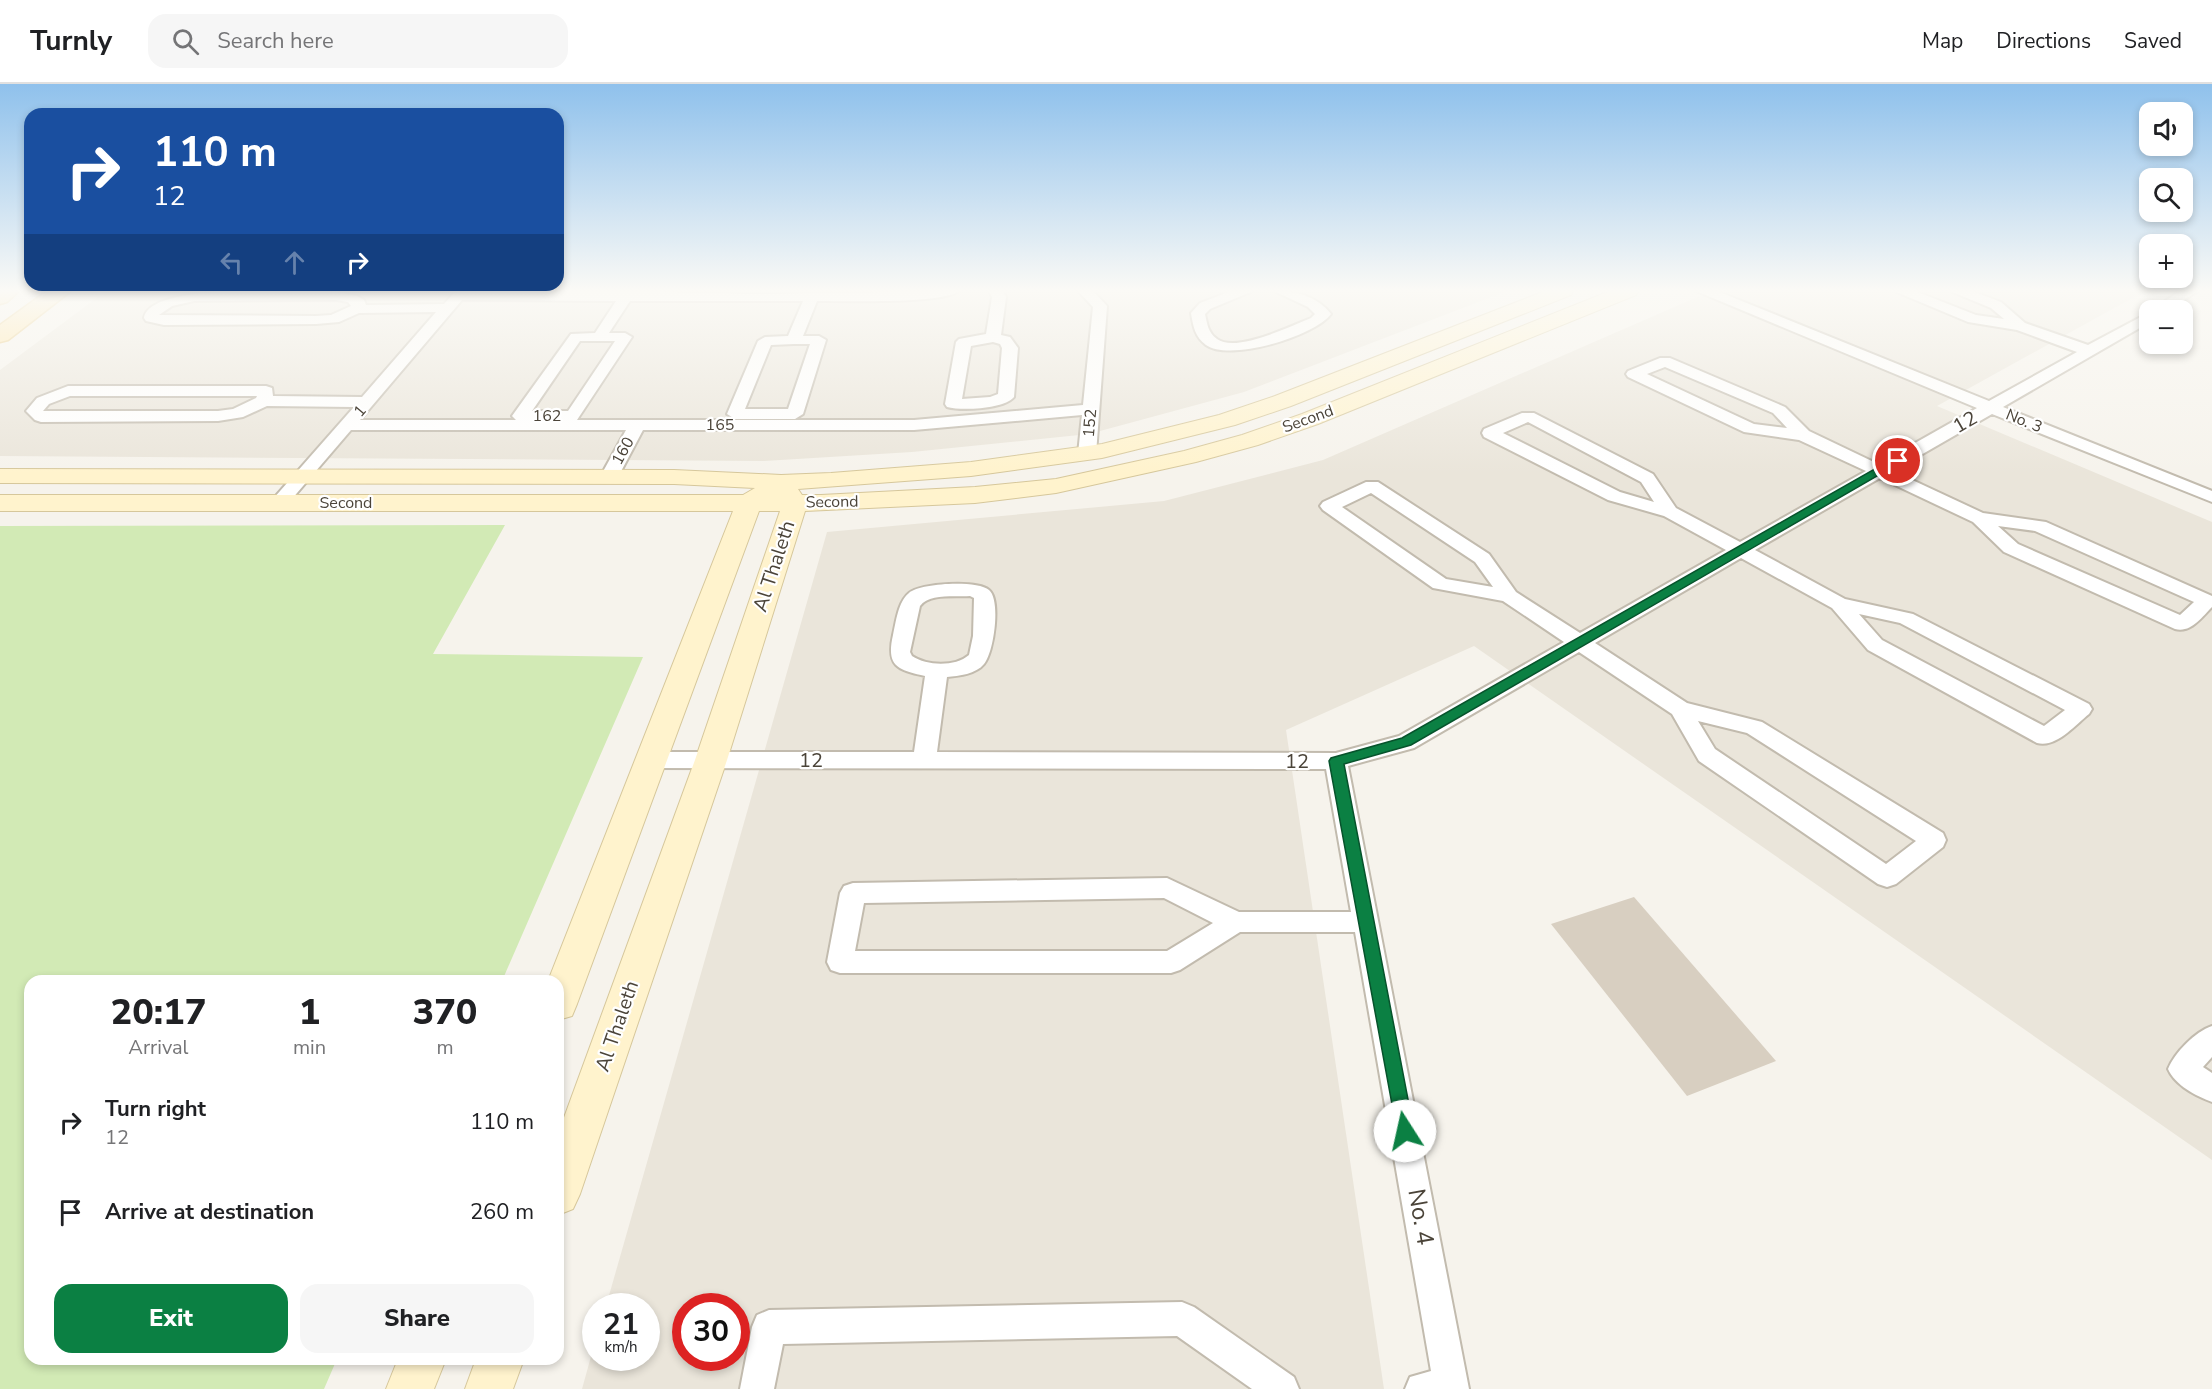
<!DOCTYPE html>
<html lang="en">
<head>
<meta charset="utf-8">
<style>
  body { margin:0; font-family:"Nunito Sans",sans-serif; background:#f6f6f6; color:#202124; height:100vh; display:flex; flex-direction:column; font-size:22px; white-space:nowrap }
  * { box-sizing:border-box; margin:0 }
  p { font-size:20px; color:#757577 }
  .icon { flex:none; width:33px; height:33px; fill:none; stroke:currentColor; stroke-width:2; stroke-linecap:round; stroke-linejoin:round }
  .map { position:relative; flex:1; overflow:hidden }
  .sheet { position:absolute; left:24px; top:891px; width:540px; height:390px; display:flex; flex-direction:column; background:#fff; border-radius:18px; box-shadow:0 3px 9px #0003 }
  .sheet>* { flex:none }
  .banner { position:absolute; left:24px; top:24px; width:540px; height:183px; border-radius:18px; box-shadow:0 3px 9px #0003; background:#1a4fa0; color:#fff; overflow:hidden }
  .buttons { position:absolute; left:2139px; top:18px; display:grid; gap:12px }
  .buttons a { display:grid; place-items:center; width:54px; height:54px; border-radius:12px; background:#fff; box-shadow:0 3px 9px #0003; font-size:30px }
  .speed { position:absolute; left:582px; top:1209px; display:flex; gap:12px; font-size:30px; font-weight:700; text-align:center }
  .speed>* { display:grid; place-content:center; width:78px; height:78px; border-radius:50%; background:#fff; box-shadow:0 3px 9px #0003; line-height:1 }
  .speed small { font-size:15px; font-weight:400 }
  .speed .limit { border:9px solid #d22; background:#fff; color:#111 }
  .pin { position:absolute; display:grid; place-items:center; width:51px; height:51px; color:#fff; margin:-26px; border:3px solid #fff; border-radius:50%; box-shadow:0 2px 6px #0007 }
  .me { position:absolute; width:66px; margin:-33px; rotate:350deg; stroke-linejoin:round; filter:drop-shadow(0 0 4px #0008) }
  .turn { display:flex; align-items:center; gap:21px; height:126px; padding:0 30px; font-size:27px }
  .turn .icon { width:78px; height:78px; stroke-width:2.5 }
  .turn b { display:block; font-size:42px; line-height:51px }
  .lanes { display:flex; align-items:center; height:57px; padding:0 30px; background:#0003; justify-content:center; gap:30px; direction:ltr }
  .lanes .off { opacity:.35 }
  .eta { display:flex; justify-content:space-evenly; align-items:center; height:102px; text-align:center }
  .eta b { font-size:36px; font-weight:800; line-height:42px }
  .cta { display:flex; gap:12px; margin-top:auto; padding:12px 30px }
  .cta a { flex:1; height:69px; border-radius:18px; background:#0b8043; color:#fff; font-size:24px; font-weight:800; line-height:69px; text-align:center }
  .cta a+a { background:#f6f6f6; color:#202124 }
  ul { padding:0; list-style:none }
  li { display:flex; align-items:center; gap:18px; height:90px; padding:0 30px }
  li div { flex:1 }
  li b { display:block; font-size:22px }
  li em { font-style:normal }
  header { display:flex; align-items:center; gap:36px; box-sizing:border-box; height:84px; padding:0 30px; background:#fff; border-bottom:2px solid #e0e0e0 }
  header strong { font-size:28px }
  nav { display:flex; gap:33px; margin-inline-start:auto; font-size:21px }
  .search { width:420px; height:54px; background:#f6f6f6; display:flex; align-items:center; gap:15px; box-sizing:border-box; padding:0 21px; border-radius:18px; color:#757577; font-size:22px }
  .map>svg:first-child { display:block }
  .residential { fill:#eae5da; fill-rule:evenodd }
  .green { fill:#d2eab5 }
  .building { fill:#d8cfc1 }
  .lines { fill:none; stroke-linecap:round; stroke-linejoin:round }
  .street-casing { stroke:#c2bbae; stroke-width:4 }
  .secondary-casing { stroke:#d6c79b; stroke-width:2 }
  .primary-casing { stroke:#e6c16a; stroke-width:3 }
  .street { fill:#fff; fill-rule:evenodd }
  .secondary { fill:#fff3cd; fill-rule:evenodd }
  .primary { fill:#ffe39c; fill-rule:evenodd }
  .route { fill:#0b8043; stroke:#07532c; stroke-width:1.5 }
  .labels { text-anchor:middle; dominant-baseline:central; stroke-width:4.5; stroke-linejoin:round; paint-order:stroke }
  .far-street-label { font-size:16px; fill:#4b4439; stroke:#fff }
  .street-label { font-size:20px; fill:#4b4439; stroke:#fff }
  .near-street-label { font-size:24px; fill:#4b4439; stroke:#fff }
</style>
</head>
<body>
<header>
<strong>Turnly</strong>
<div class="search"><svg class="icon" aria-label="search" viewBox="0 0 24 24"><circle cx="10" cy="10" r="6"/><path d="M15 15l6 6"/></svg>Search here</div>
<nav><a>Map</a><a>Directions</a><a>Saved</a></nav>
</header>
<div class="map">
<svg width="2212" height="1305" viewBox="0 0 2212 1305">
  <rect width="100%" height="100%" fill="#f6f3ec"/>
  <!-- residential -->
  <g class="residential">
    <polygon points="106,207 1507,207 1244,308 1089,350 912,368 764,377 0,372 0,286"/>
    <path d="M 1711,207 L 2145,207 L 1937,322 L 2212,438 L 2212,1076 L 1474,562 L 1286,646 L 1384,1305 L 582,1305 L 595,1258 L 596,1274 L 646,1274 L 646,1222 L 606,1222 L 827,448 L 1164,417 L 1323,376 ZM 686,1222 L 736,1222 L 736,1274 L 686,1274 Z"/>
  </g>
  <!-- green -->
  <polygon class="green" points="505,441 433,570 643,573 502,897 30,897 30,1275 337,1275 324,1305 0,1305 0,442"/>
  <!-- building -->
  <polygon class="building" points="1634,813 1776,977 1687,1012 1551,840"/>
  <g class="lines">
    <!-- street casing -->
    <g class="street-casing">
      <g id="street">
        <path d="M 623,207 L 754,210 L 959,207 C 944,220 842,217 817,217 L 803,252 L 819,252 L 826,256 L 803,330 L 795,335 L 735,335 L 727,330 L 758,257 L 765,253 L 788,252 L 803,217 L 630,217 L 609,249 L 625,249 L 632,253 L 577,336 L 914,336 L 1083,321 L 1093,223 L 1078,207 L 1093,207 L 1107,222 L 1096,370 L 1093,374 L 1081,374 L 1078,370 L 1082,331 L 914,346 L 643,346 L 618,393 L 615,397 L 603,397 L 600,393 L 626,346 L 351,346 L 285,423 L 273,423 L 270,419 L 273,415 L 354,323 L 267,322 L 243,333 L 218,337 L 41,338 L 35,336 L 26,327 L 37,314 L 68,302 L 266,302 L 272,304 L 273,312 L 362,313 L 436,228 L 359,229 L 339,238 L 316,240 L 164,241 L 146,237 L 144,234 C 150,197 303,208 336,208 L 357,212 L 364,216 L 366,221 L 444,220 L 454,209 L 459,208 ZM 336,216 L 348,218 L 351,222 L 331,231 L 316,232 L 159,231 L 172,222 L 194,217 ZM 462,216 L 616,217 L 595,249 L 571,250 L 512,332 L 516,336 L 360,336 ZM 580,257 L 615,257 L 568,327 L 532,327 ZM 794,260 L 810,260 L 788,325 L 745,325 L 771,261 ZM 70,312 L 257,312 L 256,314 L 233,325 L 218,327 L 43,327 L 49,320 Z"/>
        <path d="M 989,207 L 1003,207 L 1006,213 L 1001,251 L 1010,253 L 1018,264 L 1014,313 C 1004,325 962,327 947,323 L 945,320 L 956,258 L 959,255 L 986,250 L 992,213 ZM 993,258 L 1000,260 L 1002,264 L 998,310 L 990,313 L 962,315 L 971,262 Z"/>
        <path d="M 1231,207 L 1253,207 L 1210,225 L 1205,230 C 1207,239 1208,249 1217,255 C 1236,269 1291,242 1311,234 L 1315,230 L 1308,223 L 1274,207 C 1296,207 1317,212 1331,230 C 1315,252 1230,278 1206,261 C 1195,253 1193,242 1191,229 L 1200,219 Z"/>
        <path d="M 1696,207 L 1717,207 L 1989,317 L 2077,268 L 2017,246 L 1968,238 L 1894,207 L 1915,207 L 1976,231 L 2004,235 L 1991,224 L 1950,207 L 1972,207 L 2001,218 L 2025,239 L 2088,261 L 2150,228 L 2150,238 L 2003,323 L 2212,407 L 2212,418 L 1992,330 L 1893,387 L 1983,429 L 2046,438 L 2212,512 L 2212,523 C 2201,534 2191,549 2175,545 L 2004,468 L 1973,438 L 1880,394 L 1755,466 L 1845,515 L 1913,530 L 2089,620 L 2092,625 L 2089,630 C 2074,642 2056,664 2037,659 L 1868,566 L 1832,524 L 1741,474 L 1595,559 L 1687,619 L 1762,638 L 1943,749 L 1946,756 L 1943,763 L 1896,800 L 1887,803 L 1878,800 L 1699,677 L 1672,630 L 1579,568 L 1414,664 L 1348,682 L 1469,1305 L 1405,1305 L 1410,1293 L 1431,1287 L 1355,848 L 1240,848 L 1180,886 L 1171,889 L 840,889 L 831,886 L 827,878 L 840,809 L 844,802 L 853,799 L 1167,794 L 1239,828 L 1351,828 L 1326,685 L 652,684 L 644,682 L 641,676 L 644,670 L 652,668 L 914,668 L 925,592 C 897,586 886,582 893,551 C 896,538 898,518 909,509 C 920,499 977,496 989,506 C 1001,516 994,568 984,580 C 976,590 959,592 947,593 L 937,668 L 1336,669 L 1399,652 L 1564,558 L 1503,517 L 1433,504 L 1323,426 L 1320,422 L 1323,418 L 1366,398 L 1378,398 L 1489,470 L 1516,508 L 1580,549 L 1726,466 L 1664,432 L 1608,416 L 1484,353 L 1482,349 L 1484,345 L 1522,329 L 1534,329 L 1653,390 L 1676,424 L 1740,458 L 1866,387 L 1799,356 L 1744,348 L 1628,293 L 1626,290 L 1628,287 L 1660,274 L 1670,274 L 1785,323 L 1809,347 L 1878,380 L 1977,324 ZM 1665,283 L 1773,329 L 1787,344 L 1754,340 L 1647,290 ZM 1528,338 L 1641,398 L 1654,418 L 1620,408 L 1503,349 ZM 1371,409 L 1475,478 L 1493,503 L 1446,495 L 1342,423 ZM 1998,442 L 2035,447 L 2194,518 L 2180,531 L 2018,460 ZM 970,512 L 974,514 L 973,552 L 969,571 C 955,583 927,582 912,572 L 910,568 L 920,522 C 929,509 956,513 970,512 ZM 1859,530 L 1900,539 L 2065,626 L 2044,642 L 1882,556 ZM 1698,637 L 1747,649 L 1916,757 L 1886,780 L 1715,665 ZM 1164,814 L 1213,839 L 1167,867 L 855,867 L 864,819 Z"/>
        <polygon points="2180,207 2198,207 2168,226 2152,226"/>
        <path d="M 2212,942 L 2212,973 L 2203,983 L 2212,989 L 2212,1018 C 2196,1012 2175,1001 2168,985 C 2175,968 2195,948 2212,942 Z"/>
        <polygon points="1182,1218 1194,1223 1294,1293 1299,1305 1252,1305 1177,1252 783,1260 774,1305 740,1305 752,1243 757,1231 769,1226"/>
      </g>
    </g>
    <!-- secondary casing -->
    <g class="secondary-casing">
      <g id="secondary">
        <polygon points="1545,207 1573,207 1571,211 1291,322 1235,341 1102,374 971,392 798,405 802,411 821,411 975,403 1056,395 1184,367 1242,351 1302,330 1610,207 1638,207 1636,211 1318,340 1258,361 1196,378 1056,409 975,419 805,427 727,676 580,1110 573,1125 558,1131 558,1050 695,676 780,427 759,427 577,920 572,932 558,936 558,897 548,897 733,427 0,427 0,411 743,411 755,404 674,400 0,399 0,385 674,386 781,391 831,389 971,378 1102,360 1219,331 1275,312"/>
        <polygon points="398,1275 446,1275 434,1305 386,1305"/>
        <polygon points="476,1275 524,1275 513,1305 465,1305"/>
      </g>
    </g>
    <!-- primary casing -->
    <g class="primary-casing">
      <g id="primary">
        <polygon points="0,207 19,207 7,218 0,220"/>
        <polygon points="47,207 71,207 8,256 0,258 0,241"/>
      </g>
    </g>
    <!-- street -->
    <use href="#street" class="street"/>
    <!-- secondary -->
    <use href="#secondary" class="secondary"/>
    <!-- primary -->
    <use href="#primary" class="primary"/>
  </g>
  <!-- sky -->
  <linearGradient id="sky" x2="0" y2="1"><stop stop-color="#8fc1ec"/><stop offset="0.53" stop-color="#fbfaf6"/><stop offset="1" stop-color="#fbfaf6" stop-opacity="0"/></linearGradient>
  <rect width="2212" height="390" fill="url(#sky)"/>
  <!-- route -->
  <polygon class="route" points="1894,374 1903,377 1411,661 1344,680 1414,1047 1411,1053 1405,1056 1398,1053 1329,677 1331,674 1402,654"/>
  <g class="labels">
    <!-- far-street labels -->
    <g class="far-street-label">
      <text transform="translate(360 327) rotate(-49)">1</text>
      <text x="547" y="332">162</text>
      <text transform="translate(1308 335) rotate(-20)">Second</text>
      <text transform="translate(2024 337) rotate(22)">No. 3</text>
      <text transform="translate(1090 339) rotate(-85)">152</text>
      <text x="720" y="341">165</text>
      <text transform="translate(623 367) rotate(-61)">160</text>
      <text transform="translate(832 418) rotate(-1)">Second</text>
      <text x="346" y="419">Second</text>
    </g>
    <!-- street labels -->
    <g class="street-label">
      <text transform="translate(1965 338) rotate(-30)">12</text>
      <text transform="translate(774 482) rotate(-72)">Al Thaleth</text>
      <text x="811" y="676">12</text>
      <text x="1297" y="677">12</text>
      <text transform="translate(617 942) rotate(-71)">Al Thaleth</text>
    </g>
    <!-- near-street labels -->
    <g class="near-street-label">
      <text transform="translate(1421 1133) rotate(80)">No. 4</text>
    </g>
  </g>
</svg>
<div class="buttons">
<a><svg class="icon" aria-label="sound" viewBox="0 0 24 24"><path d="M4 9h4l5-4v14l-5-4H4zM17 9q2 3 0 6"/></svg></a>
<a><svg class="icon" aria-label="search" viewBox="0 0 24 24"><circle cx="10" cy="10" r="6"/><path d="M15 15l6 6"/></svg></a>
<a>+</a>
<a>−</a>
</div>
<div class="speed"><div>21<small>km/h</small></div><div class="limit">30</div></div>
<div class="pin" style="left:1898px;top:377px;background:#d93025"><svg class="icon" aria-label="arrive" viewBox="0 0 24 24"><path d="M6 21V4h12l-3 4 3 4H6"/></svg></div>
<svg class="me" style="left:1405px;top:1047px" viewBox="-20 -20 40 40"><circle r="19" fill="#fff"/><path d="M0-13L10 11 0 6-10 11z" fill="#0b8043"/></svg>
<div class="banner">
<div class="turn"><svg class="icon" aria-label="right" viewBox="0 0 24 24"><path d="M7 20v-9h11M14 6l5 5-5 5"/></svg><div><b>110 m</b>12</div></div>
<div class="lanes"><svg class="icon off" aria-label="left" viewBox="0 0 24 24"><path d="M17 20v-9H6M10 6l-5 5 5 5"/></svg><svg class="icon off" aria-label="ahead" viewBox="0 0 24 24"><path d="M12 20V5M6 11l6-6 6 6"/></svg><svg class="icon" aria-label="right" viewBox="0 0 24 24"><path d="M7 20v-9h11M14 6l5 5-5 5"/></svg></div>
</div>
<section class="sheet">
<div class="eta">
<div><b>20:17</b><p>Arrival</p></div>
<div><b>1</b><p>min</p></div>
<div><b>370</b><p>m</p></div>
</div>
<ul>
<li><svg class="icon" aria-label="right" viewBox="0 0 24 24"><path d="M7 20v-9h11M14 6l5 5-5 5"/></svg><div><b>Turn right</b><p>12</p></div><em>110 m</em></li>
<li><svg class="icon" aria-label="arrive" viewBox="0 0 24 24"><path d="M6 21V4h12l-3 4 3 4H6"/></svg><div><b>Arrive at destination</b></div><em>260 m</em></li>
</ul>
<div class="cta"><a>Exit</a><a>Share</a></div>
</section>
</div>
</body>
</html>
